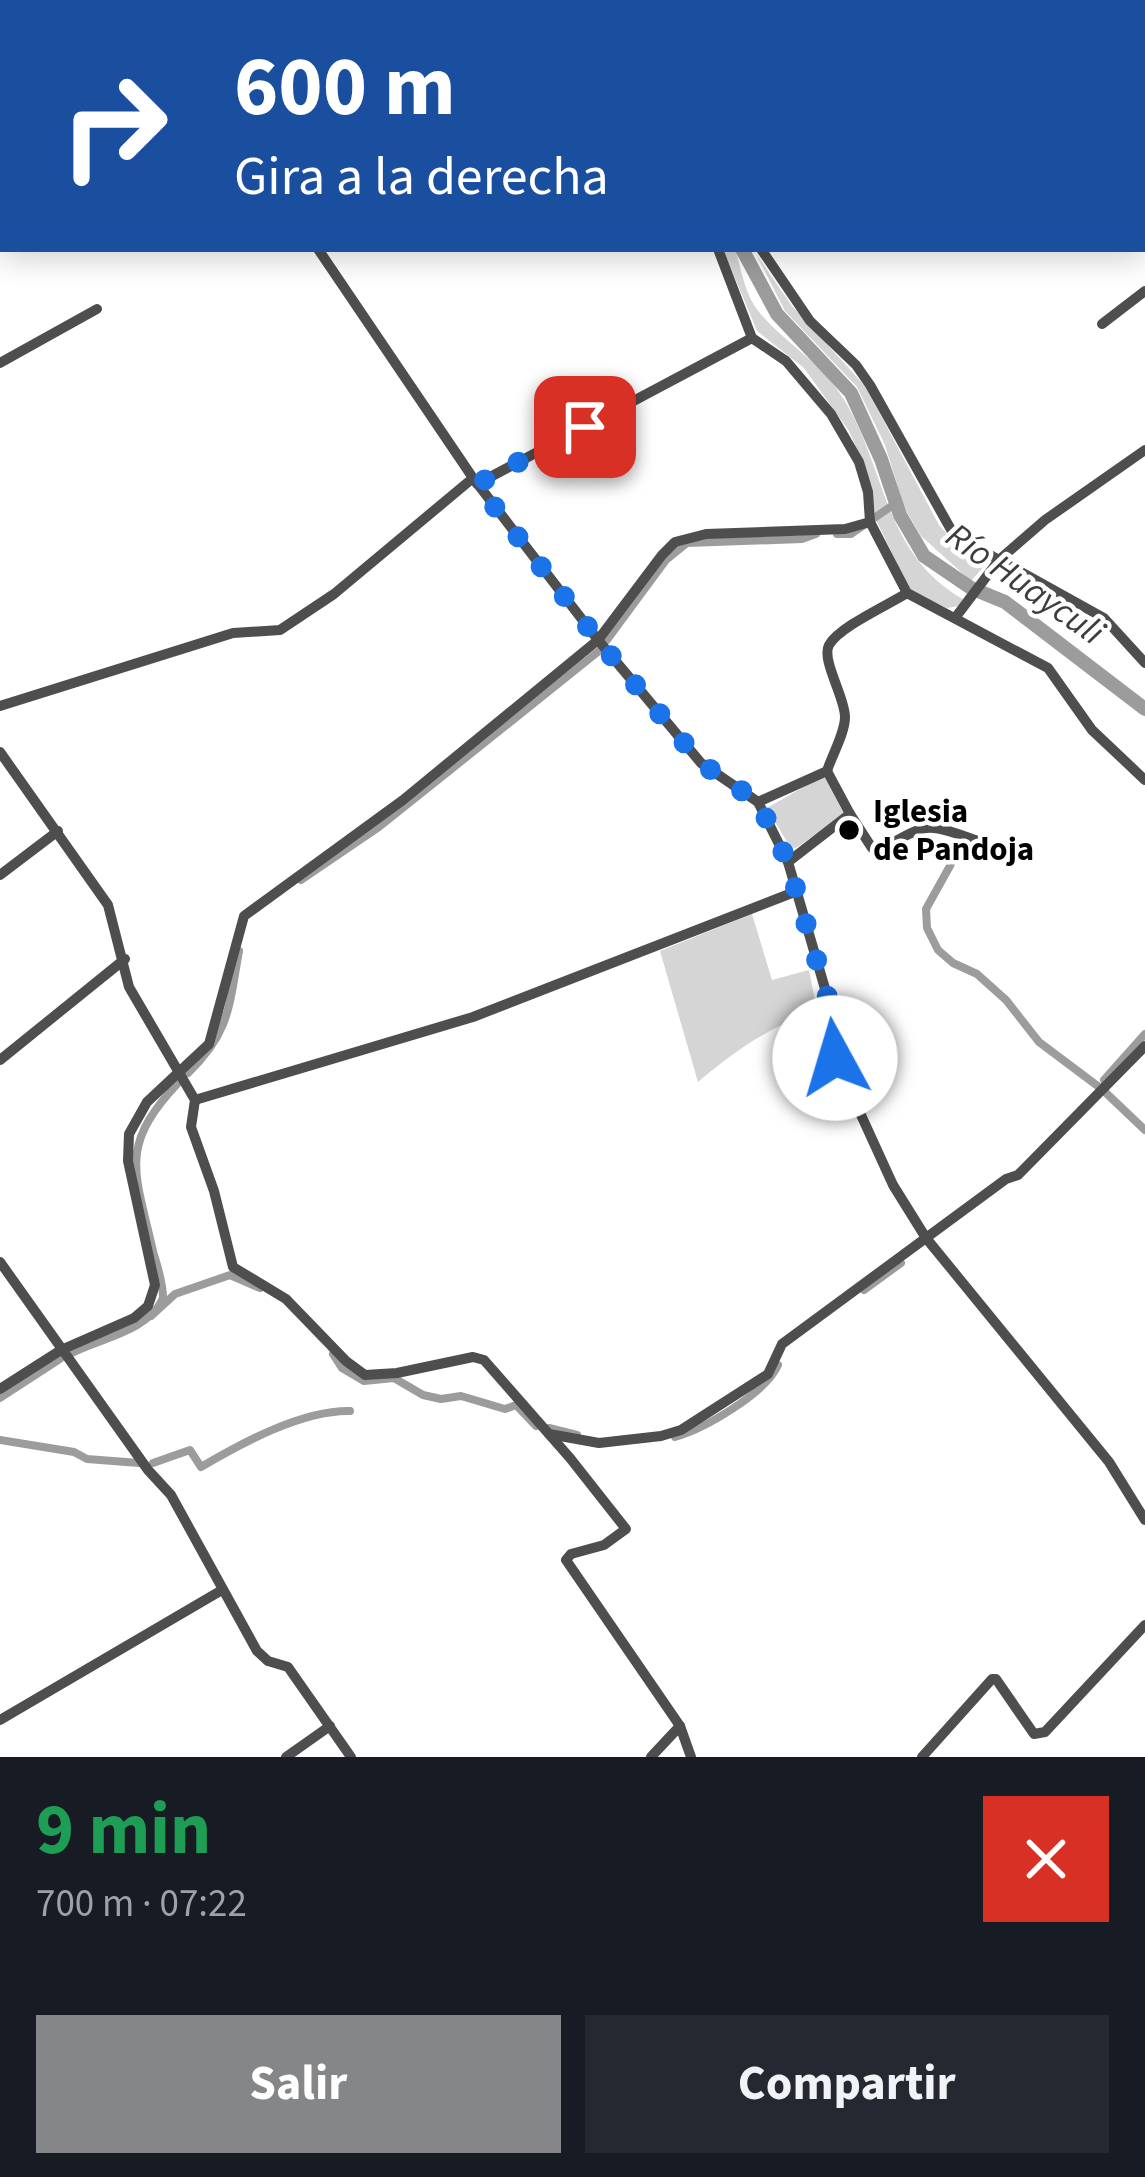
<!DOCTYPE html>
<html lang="es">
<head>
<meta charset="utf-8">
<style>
  body { margin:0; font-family:"Source Sans 3",sans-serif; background:#242831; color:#f1f3f6; height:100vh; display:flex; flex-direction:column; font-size:45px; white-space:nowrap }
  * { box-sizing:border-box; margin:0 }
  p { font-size:39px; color:#9ea1a6 }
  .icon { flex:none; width:66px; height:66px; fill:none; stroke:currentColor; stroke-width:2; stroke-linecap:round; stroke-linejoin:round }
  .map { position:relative; height:1757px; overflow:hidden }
  .drawer { display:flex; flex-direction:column; background:#171b24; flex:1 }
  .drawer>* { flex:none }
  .banner { position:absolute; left:0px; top:0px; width:1146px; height:252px; box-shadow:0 6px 30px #0003; background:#1a4fa0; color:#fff; overflow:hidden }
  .pin { position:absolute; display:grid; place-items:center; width:102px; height:102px; color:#fff; margin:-51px; border-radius:24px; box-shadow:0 6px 18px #0006 }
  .me { position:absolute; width:132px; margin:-66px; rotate:354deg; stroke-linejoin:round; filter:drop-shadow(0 0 9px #0008) }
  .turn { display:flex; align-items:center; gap:42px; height:252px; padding:0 36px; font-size:54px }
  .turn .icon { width:156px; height:156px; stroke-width:2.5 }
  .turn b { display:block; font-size:84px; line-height:102px }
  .round { display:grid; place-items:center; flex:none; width:126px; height:126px; border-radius:0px; background:#242831 }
  .head { display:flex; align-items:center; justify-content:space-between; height:204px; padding:0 36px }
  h1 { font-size:72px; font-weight:700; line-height:90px; color:#1e9e55 }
  .cta { display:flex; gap:24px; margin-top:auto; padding:24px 36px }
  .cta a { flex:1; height:138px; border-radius:0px; background:#858687; color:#fff; font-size:48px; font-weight:700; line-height:138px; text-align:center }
  .cta a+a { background:#242831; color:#f1f3f6 }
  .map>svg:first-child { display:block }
  .green { fill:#d5d5d5 }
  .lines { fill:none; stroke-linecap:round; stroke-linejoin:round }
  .canal { stroke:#9c9c9c; stroke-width:8 }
  .river { stroke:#9c9c9c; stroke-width:14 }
  .minor { stroke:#4e4e4e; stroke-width:10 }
  .route { stroke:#1a73e8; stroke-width:21; stroke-dasharray:0 37.8 }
  .poi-dot { fill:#000; stroke:#fff; stroke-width:4.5 }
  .labels { text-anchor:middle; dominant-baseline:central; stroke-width:9; stroke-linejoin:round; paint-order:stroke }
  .poi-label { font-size:33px; font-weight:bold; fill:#000; stroke:#fff; text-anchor:start }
  .water-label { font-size:36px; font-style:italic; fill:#3d3d3d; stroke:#fff }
</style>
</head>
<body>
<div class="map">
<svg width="1145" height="1757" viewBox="0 0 1145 1757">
  <rect width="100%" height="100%" fill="#fff"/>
  <!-- green -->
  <g class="green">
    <path d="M 723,249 L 736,252 C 742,272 745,295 759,312 C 785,343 821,362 843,398 C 887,469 883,554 963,599 L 958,606 L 947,608 L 910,590 L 876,520 L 864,464 L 849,431 L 804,368 L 757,331 Z"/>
    <polygon points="756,254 792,306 865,386 939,525 953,541 987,563 971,581 921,536 904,507 885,445 857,387 785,311"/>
    <polygon points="819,778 825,778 844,814 796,848 790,847 767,808"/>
    <path d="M 752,914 L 772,980 L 809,970 L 817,1011 C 770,1026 736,1050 698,1082 L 660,951 Z"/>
  </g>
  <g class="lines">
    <!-- canal -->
    <g class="canal">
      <polyline points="837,534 851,534 896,503"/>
      <polyline points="607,640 666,560 687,543 802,539 816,534"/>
      <polyline points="951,864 926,909 927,928 938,950 953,963 977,974 1006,1000 1039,1042 1099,1087"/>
      <polyline points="301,880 379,827 599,651"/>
      <path d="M 188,1073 C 230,1033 229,1006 239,951"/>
      <polyline points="1104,1080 1145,1034"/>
      <polyline points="1105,1092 1145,1130"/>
      <polyline points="864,1290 901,1263"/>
      <polyline points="151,1316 175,1294 230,1275 260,1288"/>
      <path d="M 72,1353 C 101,1338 149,1331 163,1298 C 163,1281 157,1266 153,1251 C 135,1171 118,1147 178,1083"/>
      <polyline points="333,1354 342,1368 364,1381 394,1378 423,1395 441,1399 461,1396 505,1409 516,1405 536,1426"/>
      <polyline points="0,1398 60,1359"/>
      <polyline points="549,1428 577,1435"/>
      <path d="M 675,1437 C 704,1429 766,1393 778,1365"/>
      <polyline points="0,1440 74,1452 87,1459 139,1463"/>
      <path d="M 153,1463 L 190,1450 L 201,1467 C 242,1443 302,1410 350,1411"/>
    </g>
    <!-- river -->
    <g class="river">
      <polyline points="572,0 576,3"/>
      <polyline points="742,249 777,314 851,393 881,459 900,515 924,556 971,588 1005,602 1145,709"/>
    </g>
    <!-- minor -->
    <g class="minor">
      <polyline points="154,0 156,3"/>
      <polyline points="553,0 555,3"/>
      <polyline points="599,0 602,3"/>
      <polyline points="961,0 962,3"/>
      <polyline points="1080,0 1081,3"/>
      <polyline points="32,3 36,0"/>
      <polyline points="188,3 192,0"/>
      <polyline points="736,3 741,0"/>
      <polyline points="0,27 3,25"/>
      <polyline points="0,209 3,207"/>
      <polyline points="318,249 473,478 598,640 701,763 758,802 788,862 833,1016 835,1058 893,1185 926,1238 1109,1462 1145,1520"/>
      <polyline points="718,249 752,338 786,361 831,414 859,462 868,492 870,522 907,593 1048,668 1092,730 1145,780"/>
      <polyline points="761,249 810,321 856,365 870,385 954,535 1104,618 1145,663"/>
      <polyline points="1102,324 1145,291"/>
      <polyline points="0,363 97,309"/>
      <polyline points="477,484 752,338"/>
      <polyline points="955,618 999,560 1045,520 1145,450"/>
      <polyline points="0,706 233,633 280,630 334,594 473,478"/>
      <polyline points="0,752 108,905 129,987 195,1100 191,1127 214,1191 233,1267 286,1299 346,1361 365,1375 397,1373 473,1357 484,1360 570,1458 626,1529 604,1545 571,1554 566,1560 680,1726 691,1757"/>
      <path d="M 827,771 C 832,755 845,733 845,717 C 845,697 821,660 829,645 C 839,627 888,605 907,593"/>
      <polyline points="758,802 827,771 850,814 788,862"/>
      <path d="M 850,814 L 872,848 C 893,848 906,831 926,828 C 942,825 982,844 1001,849"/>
      <polyline points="0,875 58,831"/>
      <polyline points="0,1060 125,959"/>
      <polyline points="195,1100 473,1017 797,891"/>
      <polyline points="0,1262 148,1470 171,1495 257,1651 268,1661 288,1667 351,1757"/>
      <polyline points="0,1389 61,1350 134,1318 148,1306 155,1285 128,1161 129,1134 147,1102 209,1044 244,916 403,800 598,640 662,555 675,542 706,534 845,529 870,522"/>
      <polyline points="549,1434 599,1443 661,1436 681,1430 768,1374 782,1344 1006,1179 1018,1175 1145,1046"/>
      <polyline points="0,1720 222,1590"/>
      <polyline points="286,1757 330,1726"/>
      <polyline points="651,1757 680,1726"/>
      <polyline points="922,1757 992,1679 996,1679 1034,1734 1045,1732 1145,1625"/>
    </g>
  </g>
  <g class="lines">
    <!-- route -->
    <polyline class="route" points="585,427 477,484 598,640 701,763 758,802 788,862 833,1016 835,1058"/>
  </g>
  <!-- markers -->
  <circle class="poi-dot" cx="849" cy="830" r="12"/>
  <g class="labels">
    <!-- poi labels -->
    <g class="poi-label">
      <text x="873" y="811">Iglesia<tspan x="873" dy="38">de Pandoja</tspan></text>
    </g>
    <!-- water labels -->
    <g class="water-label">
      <text transform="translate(1025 584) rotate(35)">Río Huayculi</text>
    </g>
  </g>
</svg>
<div class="pin" style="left:585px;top:427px;background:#d93025"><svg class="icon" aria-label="arrive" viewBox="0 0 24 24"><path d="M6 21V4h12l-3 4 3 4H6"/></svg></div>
<svg class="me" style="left:835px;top:1058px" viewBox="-20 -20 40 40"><circle r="19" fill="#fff"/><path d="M0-13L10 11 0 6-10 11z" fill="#1a73e8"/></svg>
<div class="banner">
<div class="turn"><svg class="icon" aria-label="right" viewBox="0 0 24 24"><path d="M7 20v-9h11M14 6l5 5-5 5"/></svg><div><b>600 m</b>Gira a la derecha</div></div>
</div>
</div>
<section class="drawer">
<div class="head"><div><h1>9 min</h1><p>700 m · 07:22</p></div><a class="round" style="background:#d93025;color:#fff"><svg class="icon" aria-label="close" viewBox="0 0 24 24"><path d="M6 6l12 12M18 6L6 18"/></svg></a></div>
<div class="cta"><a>Salir</a><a>Compartir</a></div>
</section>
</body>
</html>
